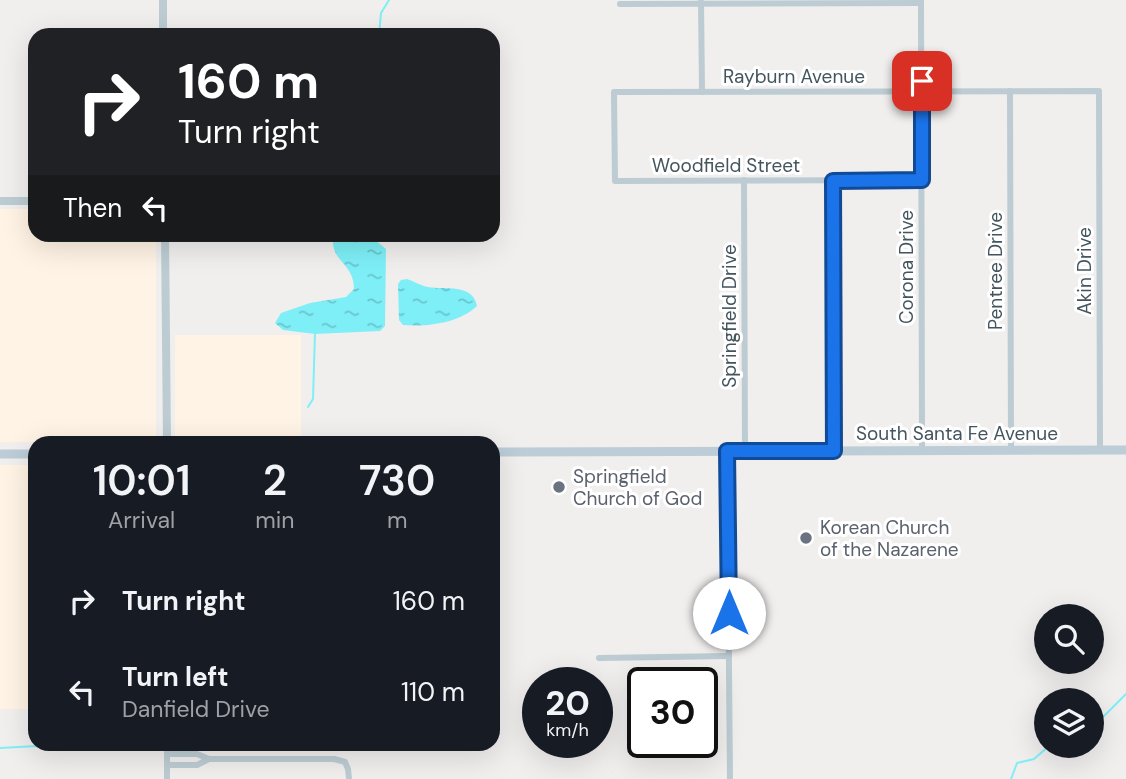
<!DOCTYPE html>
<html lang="en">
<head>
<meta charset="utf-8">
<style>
  body { margin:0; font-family:"DM Sans",sans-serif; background:#242831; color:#f1f3f6; height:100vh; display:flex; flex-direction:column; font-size:26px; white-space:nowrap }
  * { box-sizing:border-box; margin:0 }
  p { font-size:23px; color:#9ea1a6 }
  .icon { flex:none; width:38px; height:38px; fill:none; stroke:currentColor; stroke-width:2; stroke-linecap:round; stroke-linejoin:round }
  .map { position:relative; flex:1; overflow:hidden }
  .sheet { position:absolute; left:28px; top:436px; width:472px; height:315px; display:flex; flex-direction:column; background:#171b24; border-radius:21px; box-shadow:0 7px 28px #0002 }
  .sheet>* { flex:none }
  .guide { position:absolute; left:28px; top:28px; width:472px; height:214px; border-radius:21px; box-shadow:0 7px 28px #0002; background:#202124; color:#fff; overflow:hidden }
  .fabs { position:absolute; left:1034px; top:604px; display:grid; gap:14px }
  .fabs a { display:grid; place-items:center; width:70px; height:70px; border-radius:50%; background:#171b24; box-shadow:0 7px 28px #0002; font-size:35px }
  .speed { position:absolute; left:522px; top:667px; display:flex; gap:14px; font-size:35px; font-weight:700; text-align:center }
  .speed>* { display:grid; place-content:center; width:91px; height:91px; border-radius:50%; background:#171b24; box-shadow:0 7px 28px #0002; line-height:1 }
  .speed small { font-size:18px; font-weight:400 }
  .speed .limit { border:4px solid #111; border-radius:10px; background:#fff; color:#111 }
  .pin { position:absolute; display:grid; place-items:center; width:60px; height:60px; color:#fff; margin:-30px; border-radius:14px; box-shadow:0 4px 10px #0006 }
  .me { position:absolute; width:77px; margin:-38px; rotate:0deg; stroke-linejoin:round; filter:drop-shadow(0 0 5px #0008) }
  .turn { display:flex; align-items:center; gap:24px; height:147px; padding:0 35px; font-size:32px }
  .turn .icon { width:91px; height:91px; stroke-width:2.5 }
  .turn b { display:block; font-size:49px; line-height:60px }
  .then { display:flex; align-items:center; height:66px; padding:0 35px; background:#0003; gap:14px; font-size:26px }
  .eta { display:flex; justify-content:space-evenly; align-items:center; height:119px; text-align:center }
  .eta b { font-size:42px; font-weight:600; line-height:49px }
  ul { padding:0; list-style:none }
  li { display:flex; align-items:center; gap:21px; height:91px; padding:0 35px }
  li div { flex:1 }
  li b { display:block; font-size:26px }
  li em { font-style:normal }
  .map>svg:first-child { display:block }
  .commercial { fill:#fef3e4 }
  .water { fill:url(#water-ripples) }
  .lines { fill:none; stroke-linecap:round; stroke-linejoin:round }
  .stream { stroke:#7eeff7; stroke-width:2 }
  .minor { stroke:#bcccd2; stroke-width:6 }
  .tertiary { stroke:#bcccd2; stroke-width:8 }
  .secondary { stroke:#bccdd8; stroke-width:9 }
  .route-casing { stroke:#114b97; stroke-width:18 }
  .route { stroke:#1a73e8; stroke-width:12 }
  .worship-dot { fill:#6b7280; stroke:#fff; stroke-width:2.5 }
  .labels { text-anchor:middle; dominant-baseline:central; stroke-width:6; stroke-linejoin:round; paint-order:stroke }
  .street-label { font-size:19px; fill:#44555e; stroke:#fff }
  .worship-label { font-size:19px; fill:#5b616d; stroke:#fff; text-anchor:start }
</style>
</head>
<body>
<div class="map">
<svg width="1126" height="779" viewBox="0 0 1126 779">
  <defs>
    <pattern id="water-ripples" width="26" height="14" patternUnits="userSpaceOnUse" patternTransform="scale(1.75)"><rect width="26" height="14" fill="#7eeff7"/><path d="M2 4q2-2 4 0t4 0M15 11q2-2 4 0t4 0" fill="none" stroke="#69c4cb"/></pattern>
  </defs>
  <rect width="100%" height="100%" fill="#f1eeee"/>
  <!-- commercial -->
  <g class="commercial">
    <polygon points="0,209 35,209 35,234 156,235 156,442 0,442"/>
    <polygon points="175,335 301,335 301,438 175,440"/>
    <rect x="0" y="465" width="35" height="244"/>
  </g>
  <!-- water -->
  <g class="water">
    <path d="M 336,235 L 369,235 L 386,249 L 385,326 L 380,331 L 315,334 L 283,330 L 275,323 L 281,313 L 310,303 L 346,297 L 354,289 C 354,263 331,262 333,238 Z"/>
    <path d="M 407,279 C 414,281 421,286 428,287 C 445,290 473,283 477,306 C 459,323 428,327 403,325 L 399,320 L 398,284 L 401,280 Z"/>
  </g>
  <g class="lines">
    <!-- stream -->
    <g class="stream">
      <polyline points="379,35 381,13 389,0"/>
      <polyline points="308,407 313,399 315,333"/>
      <polyline points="1092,721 1098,722 1126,694"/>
      <polyline points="0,748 37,746 67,748 76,744"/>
      <polyline points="1011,779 1017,763 1034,759 1049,746"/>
    </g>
    <!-- minor -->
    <g class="minor">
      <polyline points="921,0 922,451"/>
      <polyline points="701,2 702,92"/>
      <polyline points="620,4 921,3"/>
      <polyline points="1010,91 1011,451"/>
      <polyline points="744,180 745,451"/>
      <polyline points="922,180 615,181 614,92 1099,91 1100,451"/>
      <polyline points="833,181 834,451"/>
      <polyline points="727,451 730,779"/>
      <polyline points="599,658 729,656"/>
      <polyline points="167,744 167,779"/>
      <polyline points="167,754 197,754 209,759 334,759 345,762 348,769 349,779"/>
      <polyline points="167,765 197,765 209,759"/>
    </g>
    <!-- tertiary -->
    <g class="tertiary">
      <polyline points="163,0 163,35"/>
      <polyline points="0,201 35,201"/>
      <polyline points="165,234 167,443"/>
    </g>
    <!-- secondary -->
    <g class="secondary">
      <polyline points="494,452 1126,450"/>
      <polyline points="0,454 35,454"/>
    </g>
  </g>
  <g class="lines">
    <!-- route casing -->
    <g class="route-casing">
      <polyline id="route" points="729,613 727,451 834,451 833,181 922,180 922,81"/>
    </g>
    <!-- route -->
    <use href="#route" class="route"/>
  </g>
  <!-- markers -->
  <g class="worship-dot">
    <circle cx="559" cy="487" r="7"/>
    <circle cx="806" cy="538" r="7"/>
  </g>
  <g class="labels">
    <!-- street labels -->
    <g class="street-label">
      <text x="794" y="76">Rayburn Avenue</text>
      <text x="726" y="165">Woodfield Street</text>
      <text transform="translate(906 267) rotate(-90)">Corona Drive</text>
      <text transform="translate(995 271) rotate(-90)">Pentree Drive</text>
      <text transform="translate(1084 271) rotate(-90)">Akin Drive</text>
      <text transform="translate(729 316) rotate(-90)">Springfield Drive</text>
      <text x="957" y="433">South Santa Fe Avenue</text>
    </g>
    <!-- worship labels -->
    <g class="worship-label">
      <text x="573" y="476">Springfield<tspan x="573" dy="22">Church of God</tspan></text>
      <text x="820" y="527">Korean Church<tspan x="820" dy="22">of the Nazarene</tspan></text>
    </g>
  </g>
</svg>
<div class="fabs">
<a><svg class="icon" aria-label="search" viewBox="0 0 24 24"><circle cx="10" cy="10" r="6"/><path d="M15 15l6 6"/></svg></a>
<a><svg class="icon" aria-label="layers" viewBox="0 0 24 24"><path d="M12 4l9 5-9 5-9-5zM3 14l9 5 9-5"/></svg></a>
</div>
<div class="speed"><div>20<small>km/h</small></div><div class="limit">30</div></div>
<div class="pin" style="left:922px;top:81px;background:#d93025"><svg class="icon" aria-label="arrive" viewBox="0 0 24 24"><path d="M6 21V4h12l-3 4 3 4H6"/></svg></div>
<svg class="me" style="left:729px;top:613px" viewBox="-20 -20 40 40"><circle r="19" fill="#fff"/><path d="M0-13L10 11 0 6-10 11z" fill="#1a73e8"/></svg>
<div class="guide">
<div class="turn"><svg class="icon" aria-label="right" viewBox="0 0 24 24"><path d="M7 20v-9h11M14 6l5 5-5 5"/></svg><div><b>160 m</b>Turn right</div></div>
<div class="then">Then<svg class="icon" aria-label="left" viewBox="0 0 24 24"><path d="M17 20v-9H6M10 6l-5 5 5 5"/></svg></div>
</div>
<section class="sheet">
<div class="eta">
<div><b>10:01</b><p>Arrival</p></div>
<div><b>2</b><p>min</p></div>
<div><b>730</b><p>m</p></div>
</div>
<ul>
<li><svg class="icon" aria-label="right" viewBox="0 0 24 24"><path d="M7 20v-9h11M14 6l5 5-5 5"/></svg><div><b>Turn right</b></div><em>160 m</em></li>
<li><svg class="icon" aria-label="left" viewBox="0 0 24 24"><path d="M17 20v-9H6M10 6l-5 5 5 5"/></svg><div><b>Turn left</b><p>Danfield Drive</p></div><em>110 m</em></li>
</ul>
</section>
</div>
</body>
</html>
